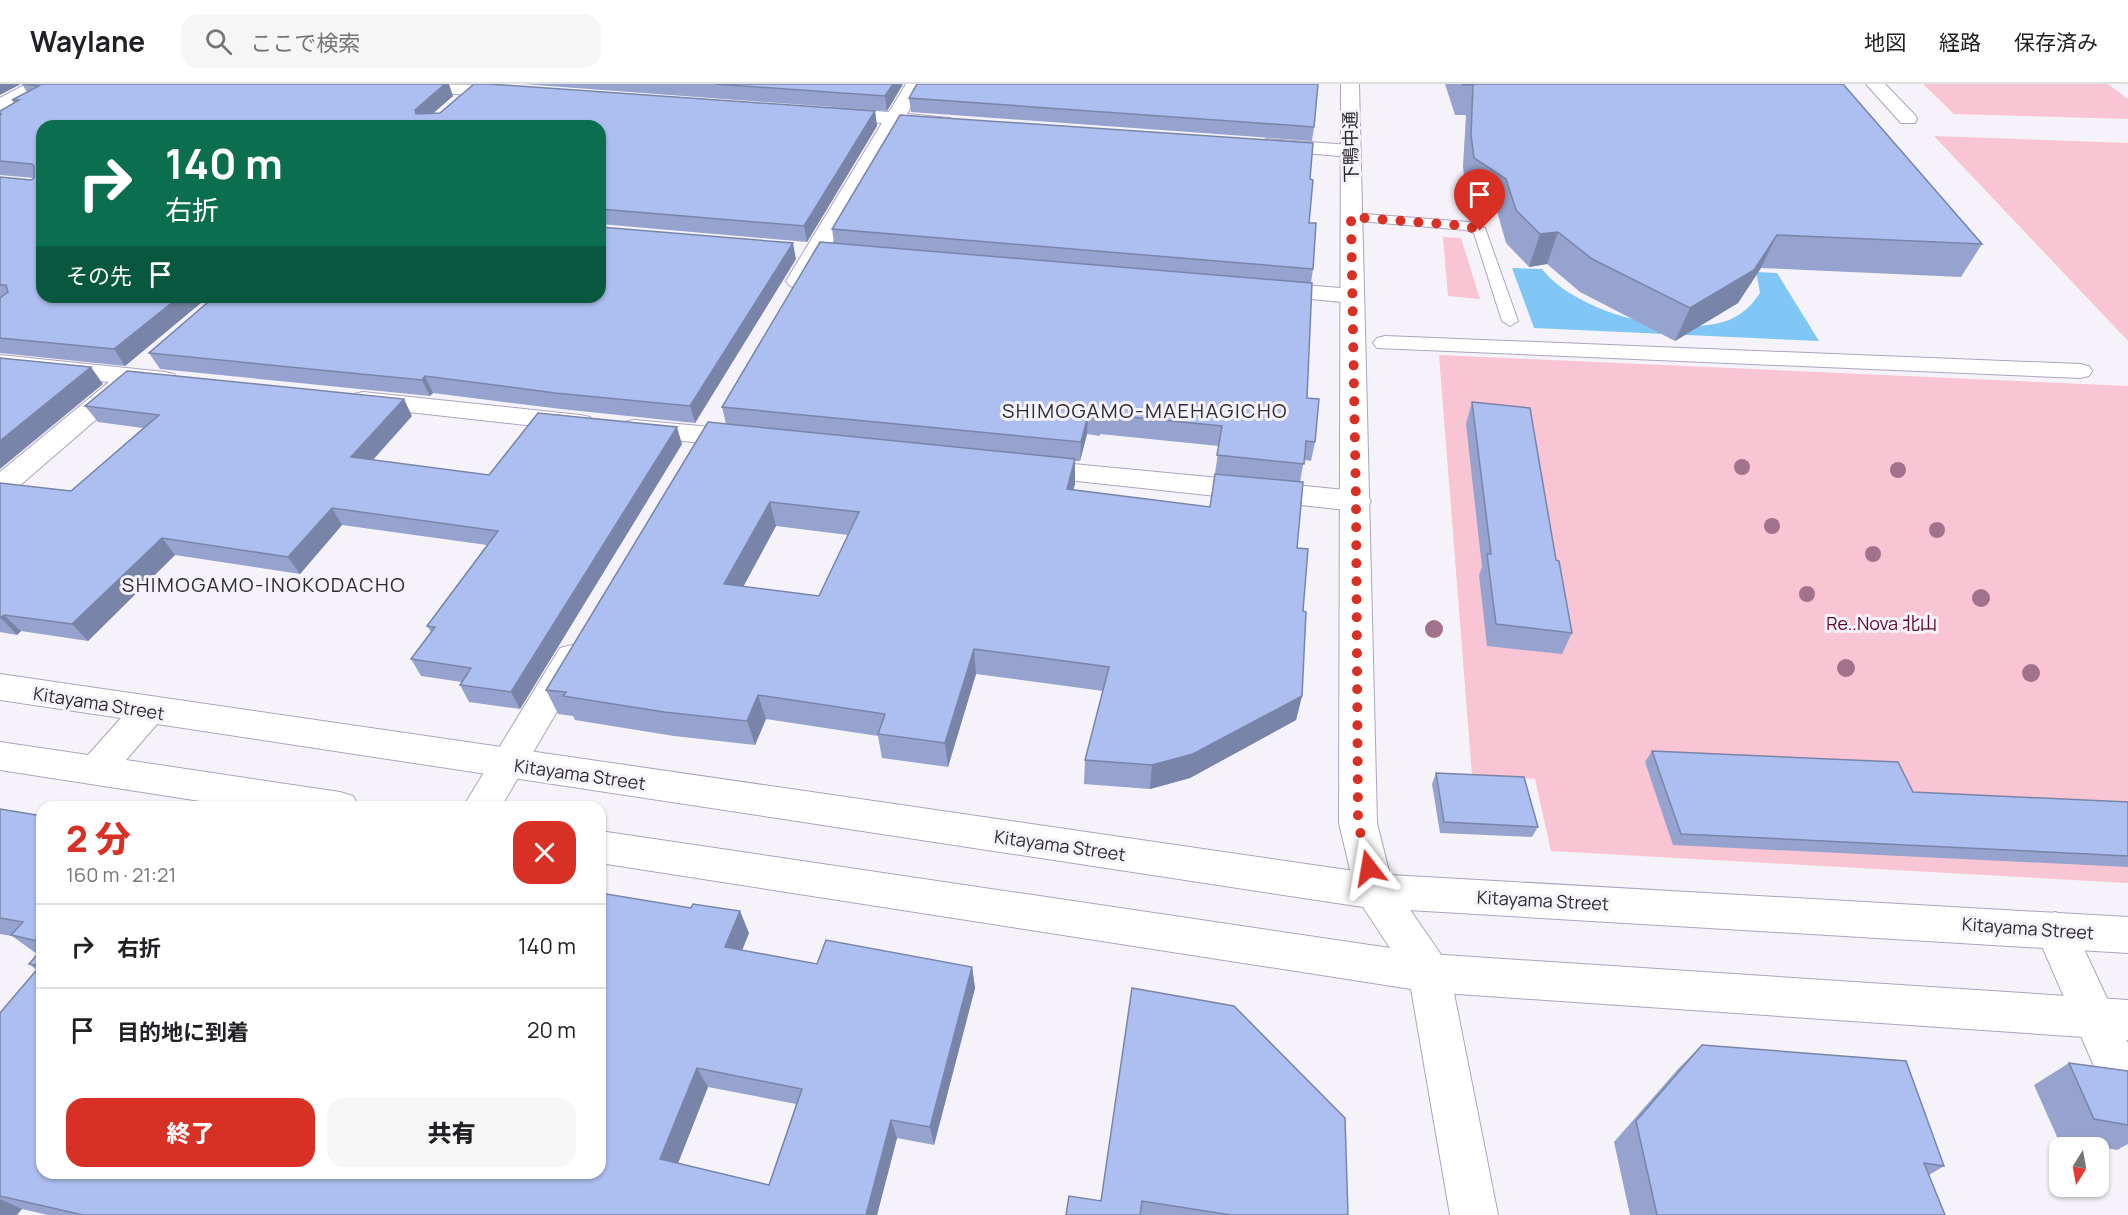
<!DOCTYPE html>
<html lang="ja">
<head>
<meta charset="utf-8">
<style>
  body { margin:0; font-family:Manrope,"Noto Sans JP",sans-serif; background:#f6f6f6; color:#202124; height:100vh; display:flex; flex-direction:column; font-size:22px; white-space:nowrap }
  * { box-sizing:border-box; margin:0 }
  p { font-size:20px; color:#757577 }
  .icon { flex:none; width:33px; height:33px; fill:none; stroke:currentColor; stroke-width:2; stroke-linecap:round; stroke-linejoin:round }
  .map { position:relative; flex:1; overflow:hidden }
  .sheet { position:absolute; left:36px; top:717px; width:570px; height:378px; display:flex; flex-direction:column; background:#fff; border-radius:18px; box-shadow:0 2px 4px #0004 }
  .sheet>* { flex:none }
  .guide { position:absolute; left:36px; top:36px; width:570px; height:183px; border-radius:18px; box-shadow:0 2px 4px #0004; background:#0b6e4f; color:#fff; overflow:hidden }
  .needle { width:39px; rotate:191deg }
  .controls { position:absolute; left:2049px; top:1053px; display:grid; gap:12px }
  .controls a { display:grid; place-items:center; width:60px; height:60px; border-radius:12px; background:#fff; box-shadow:0 2px 4px #0004; font-size:30px }
  .pin { position:absolute; display:grid; place-items:center; width:51px; height:51px; color:#fff; margin:-62px -26px; border-radius:50% 50% 50% 0; rotate:-45deg; box-shadow:0 0 6px #0007 }
  .pin .icon { rotate:45deg }
  .me { position:absolute; width:66px; margin:-33px; rotate:346deg; stroke-linejoin:round; filter:drop-shadow(0 0 4px #0008) }
  .turn { display:flex; align-items:center; gap:21px; height:126px; padding:0 30px; font-size:27px }
  .turn .icon { width:78px; height:78px; stroke-width:2.5 }
  .turn b { display:block; font-size:42px; line-height:51px }
  .then { display:flex; align-items:center; height:57px; padding:0 30px; background:#0003; gap:12px; font-size:22px }
  .round { display:grid; place-items:center; flex:none; width:63px; height:63px; border-radius:18px; background:#f6f6f6 }
  .overview { display:flex; align-items:center; justify-content:space-between; height:102px; padding:0 30px }
  h1 { font-size:36px; font-weight:800; line-height:45px; color:#d93025 }
  .action { display:flex; gap:12px; margin-top:auto; padding:12px 30px }
  .action a { flex:1; height:69px; border-radius:18px; background:#d93025; color:#fff; font-size:24px; font-weight:800; line-height:69px; text-align:center }
  .action a+a { background:#f6f6f6; color:#202124 }
  ul { padding:0; list-style:none }
  li { display:flex; align-items:center; gap:18px; height:84px; padding:0 30px; border-top:2px solid #e0e0e0 }
  li div { flex:1 }
  li b { display:block; font-size:22px }
  li em { font-style:normal }
  header { display:flex; align-items:center; gap:36px; box-sizing:border-box; height:84px; padding:0 30px; background:#fff; border-bottom:2px solid #e0e0e0 }
  header strong { font-size:28px }
  nav { display:flex; gap:33px; margin-inline-start:auto; font-size:21px }
  .search { width:420px; height:54px; background:#f6f6f6; display:flex; align-items:center; gap:15px; box-sizing:border-box; padding:0 21px; border-radius:18px; color:#757577; font-size:22px }
  .map>svg:first-child { display:block }
  .green { fill:#f9c4d3 }
  .water { fill:#81c7f6 }
  .lines { fill:none; stroke-linecap:round; stroke-linejoin:round }
  .service-casing { stroke:#aca3c3; stroke-width:2 }
  .pedestrian-casing { stroke:#aca3c3; stroke-width:2 }
  .minor-casing { stroke:#aca3c3; stroke-width:2 }
  .tertiary-casing { stroke:#aca3c3; stroke-width:2 }
  .primary-casing { stroke:#aca3c3; stroke-width:2 }
  .service { fill:#fff; fill-rule:evenodd }
  .pedestrian { fill:#fff; fill-rule:evenodd }
  .minor { fill:#fff; fill-rule:evenodd }
  .tertiary { fill:#fff; fill-rule:evenodd }
  .primary { fill:#fff; fill-rule:evenodd }
  .tree { fill:#a2718b }
  .wall { fill:#95a3ce; fill-rule:evenodd }
  .shaded-wall { fill:#7985a8 }
  .building { fill:#adbef0; stroke:#7985a8; stroke-width:1.5; fill-rule:evenodd }
  .route { stroke:#d93025; stroke-width:10; stroke-dasharray:0 18 }
  .labels { text-anchor:middle; dominant-baseline:central; stroke-width:6; stroke-linejoin:round; paint-order:stroke }
  .street-label { font-size:18px; fill:#2d2935; stroke:#f5f3f9 }
  .park-label { font-size:18px; fill:#5e0731; stroke:#f5f3f9 }
  .neighbourhood-label { font-size:20px; letter-spacing:1.5px; fill:#2d2935; stroke:#f5f3f9 }
</style>
</head>
<body>
<header>
<strong>Waylane</strong>
<div class="search"><svg class="icon" aria-label="search" viewBox="0 0 24 24"><circle cx="10" cy="10" r="6"/><path d="M15 15l6 6"/></svg>ここで検索</div>
<nav><a>地図</a><a>経路</a><a>保存済み</a></nav>
</header>
<div class="map">
<svg width="2128" height="1131" viewBox="0 0 2128 1131">
  <rect width="100%" height="100%" fill="#f5f3f9"/>
  <!-- green -->
  <g class="green">
    <polygon points="1923,0 2108,0 2128,15 2128,35 1954,30"/>
    <polygon points="1934,52 2128,59 2128,257"/>
    <polygon points="1443,153 1461,154 1480,215 1448,212"/>
    <polygon points="1439,271 2128,302 2128,799 1551,767 1535,695 1472,691"/>
  </g>
  <!-- water -->
  <path class="water" d="M 1512,184 L 1542,185 C 1576,229 1678,255 1729,236 C 1743,230 1752,221 1760,209 L 1756,188 L 1777,189 L 1819,257 L 1534,244 Z"/>
  <g class="lines">
    <!-- service casing -->
    <g class="service-casing">
      <polygon id="service" points="1351,129 1468,138 1485,144 1518,237 1510,242 1502,237 1474,149 1466,146 1346,136 1344,133"/>
    </g>
    <!-- pedestrian casing -->
    <g class="pedestrian-casing">
      <g id="pedestrian">
        <polygon points="1866,0 1885,0 1915,31 1917,35 1915,39 1901,39"/>
        <polygon points="1385,252 2080,280 2089,282 2092,287 2089,292 2080,294 1377,264 1373,259 1377,254"/>
      </g>
    </g>
    <!-- minor casing -->
    <g class="minor-casing">
      <g id="minor">
        <path d="M 388,0 C 428,0 480,0 519,4 L 521,8 L 519,12 L 512,14 L 397,6 L 390,4 Z"/>
        <polygon points="906,0 924,0 907,30 950,34 953,38 950,42 943,44 901,41 810,197 806,202 798,204 790,202 786,197 882,39 833,36 826,34 823,30 826,26 833,24 889,28"/>
        <polygon points="1267,55 1351,61 1358,63 1361,67 1358,71 1351,73 1260,65 1257,61 1260,57"/>
        <polygon points="1267,198 1352,205 1360,207 1364,212 1360,217 1352,219 1259,210 1255,205 1259,200"/>
        <polygon points="0,271 165,288 174,290 178,296 174,302 165,304 136,301 10,410 0,412 0,388 109,298 0,287"/>
        <polygon points="363,308 580,331 590,333 594,339 590,345 580,347 354,322 350,316 354,310"/>
        <polygon points="634,336 744,346 754,349 758,355 754,361 744,364 624,350 620,344 624,338"/>
        <polygon points="1031,376 1356,407 1366,410 1371,417 1366,424 1356,427 1021,391 1017,385 1021,379"/>
        <polygon points="572,561 584,564 589,573 501,723 463,723 560,564"/>
        <polygon points="2055,828 2069,833 2128,959 2128,1030 2112,1024 2035,846 2041,833"/>
      </g>
    </g>
    <!-- tertiary casing -->
    <g class="tertiary-casing">
      <g id="tertiary">
        <polygon points="1341,0 1359,0 1377,739 1390,791 2128,833 2128,869 1375,824 1361,819 1355,807 1339,739"/>
        <polygon points="1429,870 2128,916 2128,956 1429,908 1414,903 1408,889 1414,875"/>
      </g>
    </g>
    <!-- primary casing -->
    <g class="primary-casing">
      <g id="primary">
        <polygon points="26,0 49,0 47,4 0,28 0,14"/>
        <polygon points="0,590 1375,790 1389,795 1444,875 1450,889 1498,1131 1450,1131 1411,905 600,779 600,747 1390,864 1363,823 157,640 126,676 340,708 353,712 359,723 239,723 0,686 0,658 88,671 121,634 0,616"/>
      </g>
    </g>
    <!-- service -->
    <use href="#service" class="service"/>
    <!-- pedestrian -->
    <use href="#pedestrian" class="pedestrian"/>
    <!-- minor -->
    <use href="#minor" class="minor"/>
    <!-- tertiary -->
    <use href="#tertiary" class="tertiary"/>
    <!-- primary -->
    <use href="#primary" class="primary"/>
  </g>
  <!-- trees -->
  <g class="tree">
    <circle cx="1742" cy="383" r="8"/>
    <circle cx="1898" cy="386" r="8"/>
    <circle cx="1772" cy="442" r="8"/>
    <circle cx="1937" cy="446" r="8"/>
    <circle cx="1873" cy="470" r="8"/>
    <circle cx="1807" cy="510" r="8"/>
    <circle cx="1981" cy="514" r="9"/>
    <circle cx="1434" cy="545" r="9"/>
    <circle cx="1846" cy="584" r="9"/>
    <circle cx="2031" cy="589" r="9"/>
  </g>
  <!-- wall -->
  <g class="wall">
    <polygon points="22,0 453,12 433,29 875,27 877,42 807,158 600,140 600,42 42,213 208,213 125,282 0,269 0,93 31,96 34,94 0,91 0,27 14,19 12,16 27,8"/>
    <polygon points="522,0 903,0 887,27"/>
    <polygon points="1445,0 1843,0 1982,160 1961,193 1761,184 1738,219 1675,257 1580,208 1547,180 1529,183 1506,159 1497,127 1465,106 1463,82 1466,31 1455,31"/>
    <polygon points="909,14 1314,43 1312,57 911,28"/>
    <path d="M 1310,95 L 1309,139 L 1313,185 L 1311,199 L 1307,314 L 1315,358 L 1311,377 L 1304,376 L 1300,398 L 1297,464 L 1303,527 L 1302,612 L 1296,636 L 1190,694 L 1150,705 L 1084,700 L 1085,676 L 1103,607 L 976,590 L 948,683 L 882,674 L 878,652 L 766,635 L 755,661 L 674,652 L 575,636 L 573,632 L 558,630 L 546,606 L 726,340 L 722,323 L 834,159 L 832,145 ZM 1087,350 L 1100,352 L 1100,350 L 1219,362 L 1210,423 L 1073,406 L 1075,400 L 1075,377 L 1080,377 ZM 776,442 L 848,451 L 819,512 L 743,503 Z"/>
    <polygon points="796,175 695,339 561,325 433,309 430,312 160,285 149,269"/>
    <polygon points="1472,318 1556,476 1572,549 1562,570 1487,562 1479,491 1482,483 1466,340"/>
    <polygon points="85,322 412,332 373,376 489,391 682,360 520,625 469,618 460,601 462,598 421,592 411,575 431,548 427,542 487,461 342,441 300,490 175,471 88,557 21,547 17,551 0,548 0,399 71,407 143,344 98,338"/>
    <polygon points="1652,667 1913,708 2128,718 2128,783 1673,761 1645,678"/>
    <polygon points="1436,689 1538,743 1532,753 1440,749 1432,700"/>
    <path d="M 0,725 L 42,732 L 42,1089 L 600,1089 L 749,849 L 742,866 L 817,880 L 972,883 L 975,904 L 934,1061 L 897,1054 L 877,1131 L 48,1131 L 22,1125 L 0,1131 L 0,929 L 37,886 L 29,880 L 37,870 L 12,852 L 0,850 ZM 708,1003 L 796,1020 L 769,1101 L 678,1079 Z"/>
    <polygon points="1132,904 1348,1131 1066,1131 1101,1117"/>
    <polygon points="1702,961 1944,1082 1929,1091 1945,1131 1630,1131 1614,1058 1679,984"/>
    <polygon points="2069,979 2128,987 2128,1060 2117,1066 2058,1055 2034,1001"/>
  </g>
  <!-- shaded-wall -->
  <g class="shaded-wall">
    <polygon points="0,0 21,0 0,11"/>
    <polygon points="445,0 449,0 453,12 421,40 415,26"/>
    <polygon points="893,0 903,0 887,27 885,12"/>
    <polygon points="875,27 877,42 807,158 804,142"/>
    <polygon points="1558,148 1547,180 1529,183 1540,150"/>
    <polygon points="1777,151 1761,184 1738,219 1675,257 1690,224"/>
    <polygon points="793,159 796,175 695,339 690,322"/>
    <polygon points="179,213 208,213 125,282 114,265"/>
    <polygon points="91,283 103,300 0,385 0,357"/>
    <polygon points="425,292 433,309 430,312 422,296"/>
    <polygon points="404,315 412,332 360,390 351,373"/>
    <polygon points="1088,331 1087,350 1080,377 1081,358"/>
    <polygon points="677,343 682,360 520,625 511,608"/>
    <polygon points="1075,375 1075,400 1067,430 1067,405"/>
    <polygon points="770,418 776,442 731,525 724,500"/>
    <polygon points="332,424 342,441 300,490 288,473"/>
    <polygon points="162,454 175,471 88,557 72,540"/>
    <polygon points="4,531 21,547 17,551 1,534"/>
    <polygon points="974,565 976,590 948,683 945,659"/>
    <polygon points="758,611 766,635 755,661 747,637"/>
    <polygon points="1302,612 1296,636 1190,694 1150,705 1152,681"/>
    <polygon points="740,827 749,849 735,884 725,863"/>
    <polygon points="972,883 975,904 934,1061 930,1043"/>
    <polygon points="697,984 708,1003 673,1092 660,1075"/>
    <polygon points="891,1036 897,1054 877,1131 866,1131"/>
    <polygon points="0,1115 22,1125 17,1131 0,1131"/>
  </g>
  <!-- building -->
  <g class="building">
    <polygon points="22,0 445,0 415,26 416,30 440,29 474,0 489,0 875,27 804,142 600,125 600,42 42,42 42,213 179,213 114,265 0,254 0,214 8,208 6,201 0,201 0,93 31,96 34,94 34,82 32,80 0,77 0,31 2,30 0,30 0,27 19,16 12,16 39,2"/>
    <polygon points="715,0 893,0 885,12"/>
    <polygon points="917,0 1318,0 1314,43 909,14"/>
    <polygon points="1462,0 1843,0 1982,160 1777,151 1754,186 1690,224 1592,175 1558,148 1540,150 1516,126 1506,95 1474,74 1471,51 1473,1 1463,1"/>
    <polygon points="900,31 1313,59 1310,95 1313,96 1309,139 1316,139 1313,185 832,145"/>
    <polygon points="600,143 793,159 690,322 555,309 425,292 422,296 149,269 214,213 600,213"/>
    <polygon points="820,158 1312,199 1307,314 1319,315 1315,358 1306,357 1304,380 1217,371 1222,342 1101,330 1100,333 1088,331 1081,358 722,323"/>
    <polygon points="0,274 91,283 0,357"/>
    <polygon points="127,287 404,315 351,373 489,391 538,329 677,343 511,608 460,601 471,584 411,575 435,543 427,542 498,447 332,424 288,473 162,454 72,540 4,531 0,534 0,399 71,407 159,331 85,322"/>
    <polygon points="1472,318 1530,324 1556,476 1559,477 1572,549 1496,540 1487,470 1491,470"/>
    <path d="M 708,338 L 1075,375 L 1067,405 L 1210,423 L 1215,390 L 1303,398 L 1297,464 L 1308,465 L 1303,527 L 1306,528 L 1302,612 L 1193,670 L 1152,681 L 1085,676 L 1109,583 L 974,565 L 945,659 L 878,650 L 885,630 L 758,611 L 747,637 L 664,628 L 563,612 L 566,608 L 546,606 ZM 770,418 L 859,428 L 819,512 L 724,500 Z"/>
    <polygon points="1652,667 1898,678 1913,708 2128,718 2128,772 1681,750"/>
    <polygon points="1436,689 1524,693 1538,743 1444,738"/>
    <polygon points="0,725 42,732 42,757 38,762 42,763 42,858 11,851 23,838 0,834"/>
    <path d="M 600,809 L 691,824 L 693,820 L 740,827 L 725,863 L 817,880 L 826,856 L 972,883 L 930,1043 L 891,1036 L 866,1131 L 83,1131 L 0,1112 L 0,929 L 40,882 L 29,880 L 42,865 L 42,1089 L 600,1089 ZM 697,984 L 802,1005 L 769,1101 L 660,1075 Z"/>
    <polygon points="1132,904 1234,922 1345,1034 1348,1131 1231,1131 1142,1117 1140,1131 1066,1131 1069,1112 1101,1117"/>
    <polygon points="1702,961 1906,977 1944,1082 1924,1079 1945,1131 1657,1131 1636,1037"/>
    <polygon points="2069,979 2128,987 2128,1041 2094,1035"/>
  </g>
  <g class="lines">
    <!-- route -->
    <polyline class="route" points="1369,784 1358,739 1356,417 1351,133 1468,142 1480,147"/>
  </g>
  <g class="labels">
    <!-- street labels -->
    <g class="street-label">
      <text transform="translate(1350 63) rotate(-91)">下鴨中通</text>
      <text transform="translate(99 619) rotate(9)">Kitayama Street</text>
      <text transform="translate(580 690) rotate(8)">Kitayama Street</text>
      <text transform="translate(1060 761) rotate(8)">Kitayama Street</text>
      <text transform="translate(1543 816) rotate(3)">Kitayama Street</text>
      <text transform="translate(2028 844) rotate(4)">Kitayama Street</text>
    </g>
    <!-- park labels -->
    <g class="park-label">
      <text x="1882" y="539">Re..Nova 北山</text>
    </g>
    <!-- neighbourhood labels -->
    <g class="neighbourhood-label">
      <text x="1145" y="326">SHIMOGAMO-MAEHAGICHO</text>
      <text x="264" y="500">SHIMOGAMO-INOKODACHO</text>
    </g>
  </g>
</svg>
<div class="controls">
<a><svg class="needle" viewBox="-14 -14 28 28"><path d="M0-13l5 13h-10z" fill="#e53935"/><path d="M0 13l5-13h-10z" fill="#757577"/></svg></a>
</div>
<div class="pin" style="left:1480px;top:147px;background:#d93025"><svg class="icon" aria-label="arrive" viewBox="0 0 24 24"><path d="M6 21V4h12l-3 4 3 4H6"/></svg></div>
<svg class="me" style="left:1369px;top:784px" viewBox="-20 -20 40 40"><path d="M0-17L14 15 0 8-14 15z" fill="#d93025" stroke="#fff" stroke-width="4"/></svg>
<div class="guide">
<div class="turn"><svg class="icon" aria-label="right" viewBox="0 0 24 24"><path d="M7 20v-9h11M14 6l5 5-5 5"/></svg><div><b>140 m</b>右折</div></div>
<div class="then">その先<svg class="icon" aria-label="arrive" viewBox="0 0 24 24"><path d="M6 21V4h12l-3 4 3 4H6"/></svg></div>
</div>
<section class="sheet">
<div class="overview"><div><h1>2 分</h1><p>160 m · 21:21</p></div><a class="round" style="background:#d93025;color:#fff"><svg class="icon" aria-label="close" viewBox="0 0 24 24"><path d="M6 6l12 12M18 6L6 18"/></svg></a></div>
<ul>
<li><svg class="icon" aria-label="right" viewBox="0 0 24 24"><path d="M7 20v-9h11M14 6l5 5-5 5"/></svg><div><b>右折</b></div><em>140 m</em></li>
<li><svg class="icon" aria-label="arrive" viewBox="0 0 24 24"><path d="M6 21V4h12l-3 4 3 4H6"/></svg><div><b>目的地に到着</b></div><em>20 m</em></li>
</ul>
<div class="action"><a>終了</a><a>共有</a></div>
</section>
</div>
</body>
</html>
